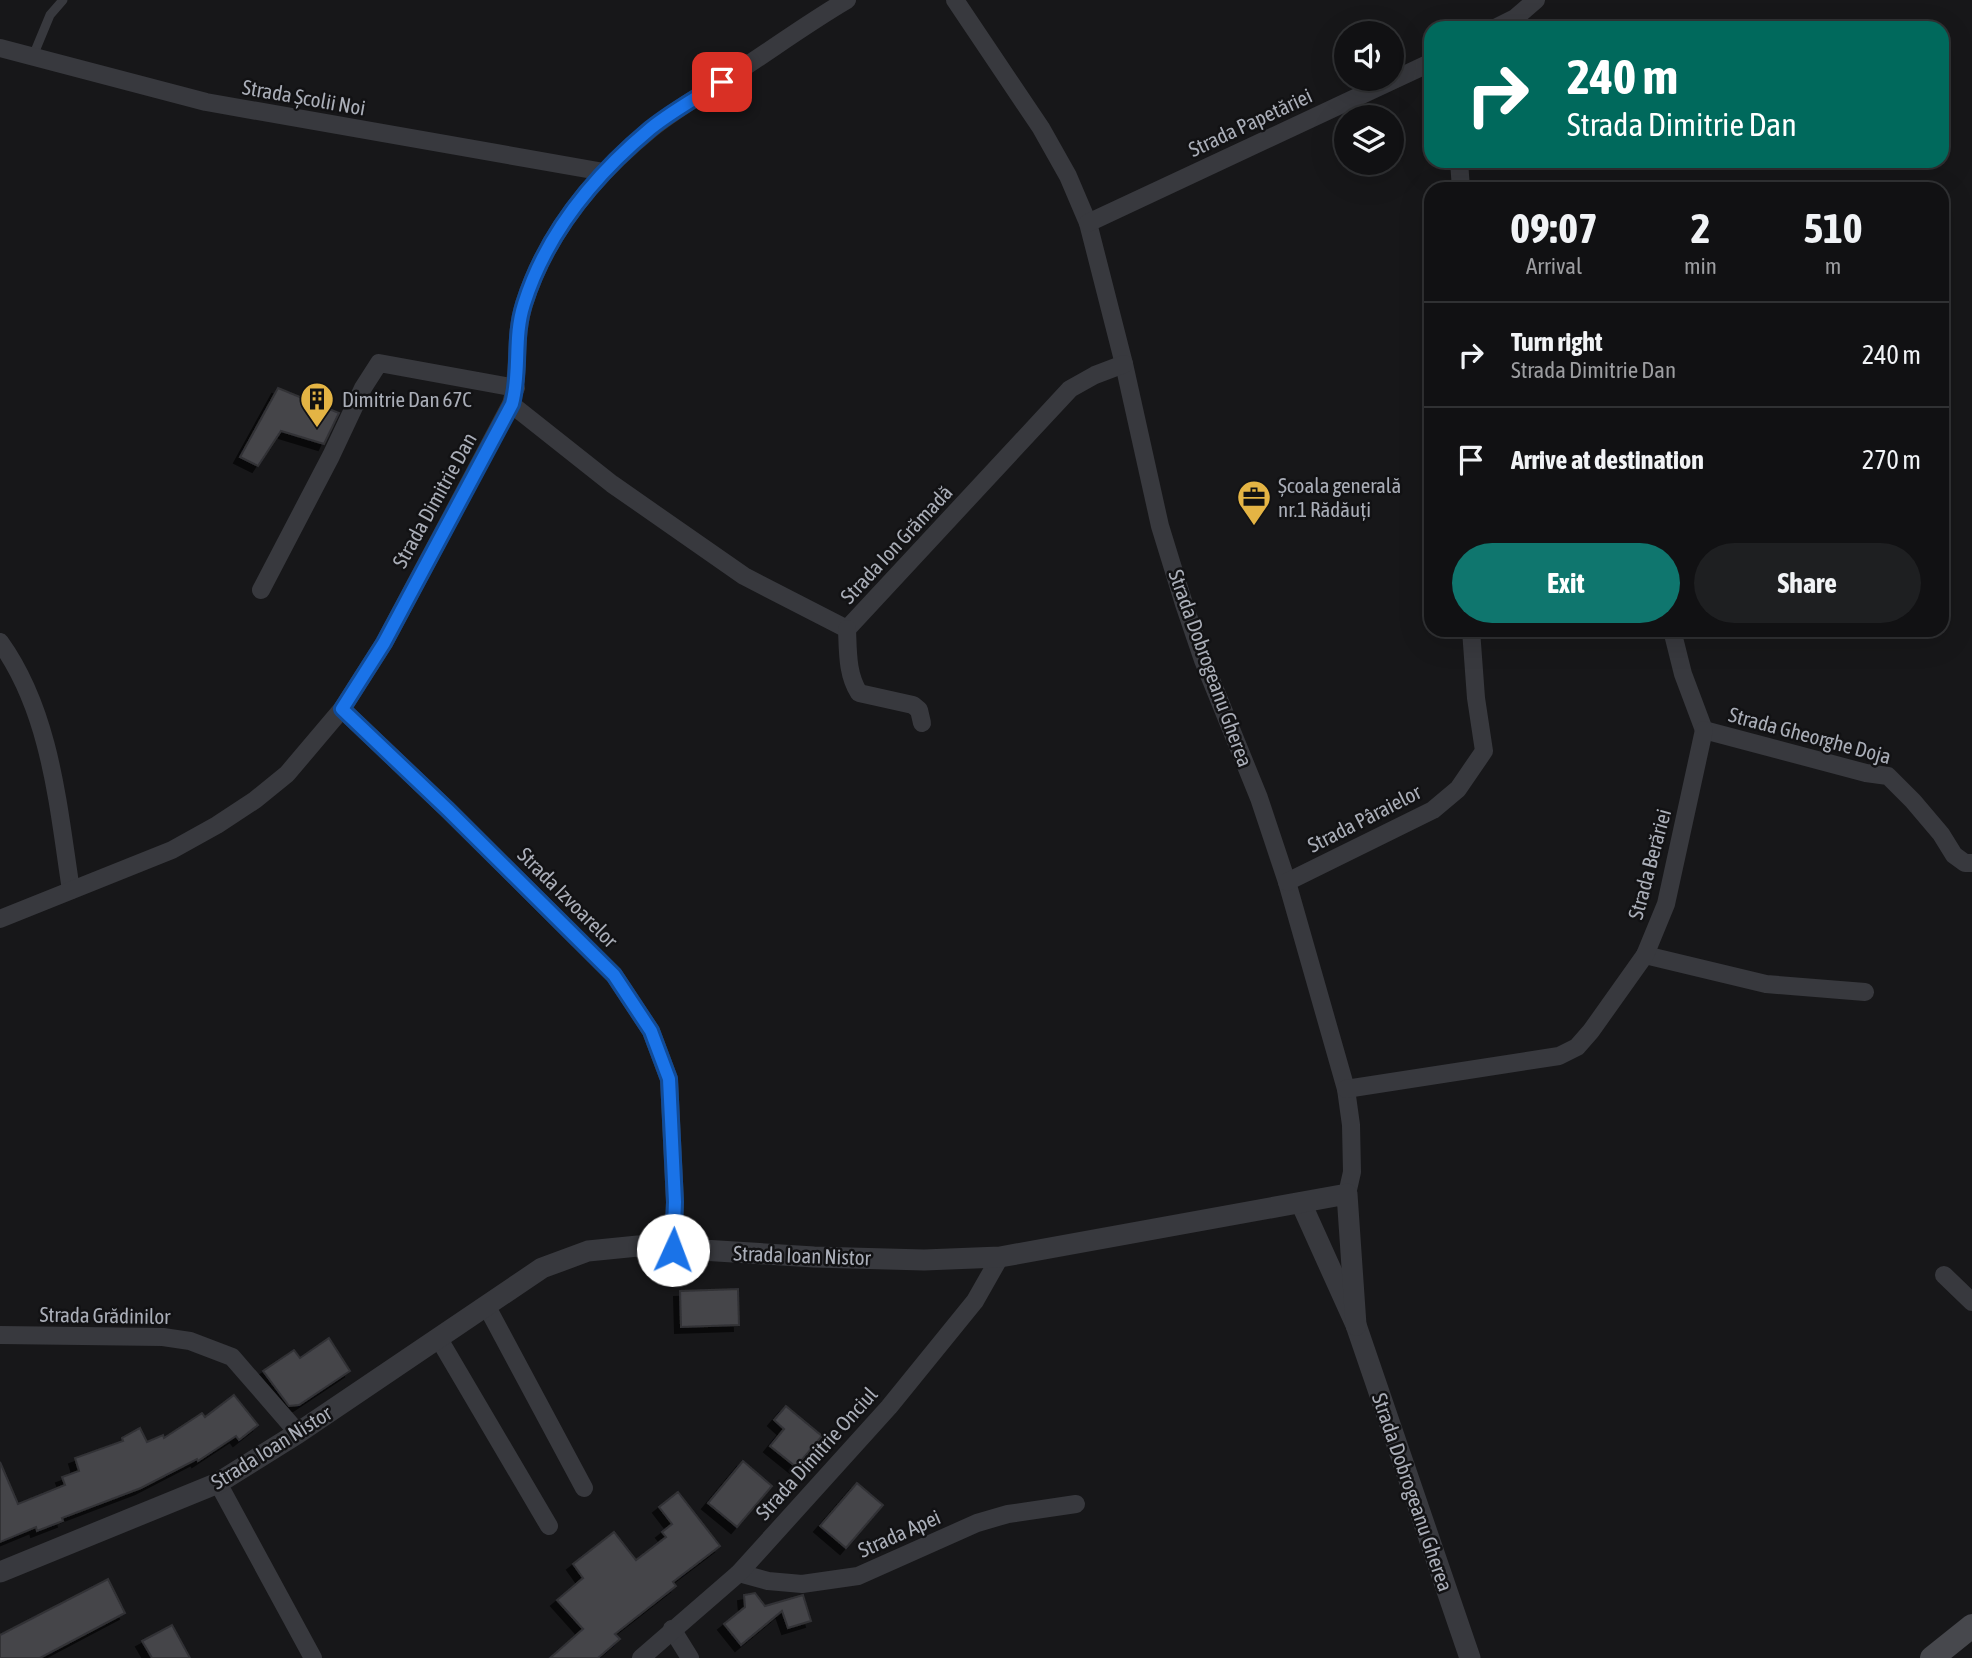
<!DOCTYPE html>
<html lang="en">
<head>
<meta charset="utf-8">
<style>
  body { margin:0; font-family:"Asap Condensed",sans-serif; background:#1e1f21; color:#f1f3f6; height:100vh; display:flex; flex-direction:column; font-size:26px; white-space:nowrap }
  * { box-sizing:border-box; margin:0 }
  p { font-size:23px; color:#9c9da0 }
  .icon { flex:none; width:38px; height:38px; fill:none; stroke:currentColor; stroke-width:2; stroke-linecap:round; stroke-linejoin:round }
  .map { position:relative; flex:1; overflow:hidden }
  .details { position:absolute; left:1424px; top:182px; width:525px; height:455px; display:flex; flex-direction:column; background:#111113; border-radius:21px; box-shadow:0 7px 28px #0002,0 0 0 2px #303133 }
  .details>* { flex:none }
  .guide { position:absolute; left:1424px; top:21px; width:525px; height:147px; border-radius:21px; box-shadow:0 7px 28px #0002,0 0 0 2px #303133; background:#00695c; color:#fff; overflow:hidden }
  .controls { position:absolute; left:1334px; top:21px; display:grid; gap:14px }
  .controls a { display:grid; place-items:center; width:70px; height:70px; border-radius:50%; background:#111113; box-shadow:0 7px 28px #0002,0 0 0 2px #303133; font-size:35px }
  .pin { position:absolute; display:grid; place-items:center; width:60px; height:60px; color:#fff; margin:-30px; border-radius:14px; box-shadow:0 4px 10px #0006 }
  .me { position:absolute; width:77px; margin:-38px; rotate:2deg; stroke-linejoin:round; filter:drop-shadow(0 0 5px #0008) }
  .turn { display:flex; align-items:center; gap:24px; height:147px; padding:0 28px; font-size:32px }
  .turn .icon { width:91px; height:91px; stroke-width:2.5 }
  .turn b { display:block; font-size:49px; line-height:60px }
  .eta { display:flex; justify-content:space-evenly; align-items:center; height:119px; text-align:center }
  .eta b { font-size:42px; font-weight:700; line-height:49px }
  .button { display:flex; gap:14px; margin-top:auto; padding:14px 28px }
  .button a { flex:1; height:80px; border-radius:42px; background:#0f766e; color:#fff; font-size:28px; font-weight:700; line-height:80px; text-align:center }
  .button a+a { background:#1e1f21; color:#f1f3f6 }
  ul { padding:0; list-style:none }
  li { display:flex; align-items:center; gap:21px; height:105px; padding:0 28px; border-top:2px solid #303133 }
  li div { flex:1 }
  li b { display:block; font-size:26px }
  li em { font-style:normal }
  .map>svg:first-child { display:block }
  .building { fill:#444449; stroke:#313135; stroke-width:2; filter:url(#shadow) }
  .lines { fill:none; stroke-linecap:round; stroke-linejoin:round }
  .service { stroke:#38393e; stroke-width:9 }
  .minor { stroke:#38393e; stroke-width:18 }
  .tertiary { stroke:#38393e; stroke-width:21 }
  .secondary { stroke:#47484d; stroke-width:24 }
  .route-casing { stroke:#114b97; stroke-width:18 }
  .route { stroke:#1a73e8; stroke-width:12 }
  .labels { text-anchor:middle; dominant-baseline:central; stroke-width:5; stroke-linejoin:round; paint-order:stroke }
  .street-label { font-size:21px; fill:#aaaeb8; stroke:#121214 }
  .poi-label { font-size:21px; fill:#aaaeb8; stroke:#121214; text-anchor:start }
</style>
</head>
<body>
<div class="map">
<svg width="1972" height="1658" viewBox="0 0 1972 1658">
  <defs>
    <filter id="shadow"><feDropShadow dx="-6" dy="6" stdDeviation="0" flood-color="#0009"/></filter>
  </defs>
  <rect width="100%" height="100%" fill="#171719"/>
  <!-- building -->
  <g class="building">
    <polygon points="278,388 339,413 324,444 281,431 258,466 240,457"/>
    <polygon points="738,1289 739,1325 681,1327 680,1291"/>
    <polygon points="329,1338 350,1371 299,1405 289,1406 263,1371 294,1350 300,1358"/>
    <polygon points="234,1395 258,1425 239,1440 236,1436 198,1461 197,1459 141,1488 62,1518 63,1521 37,1531 36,1527 0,1542 0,1462 18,1504 65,1485 62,1477 79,1471 75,1458 123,1441 122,1438 140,1428 147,1442 163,1435 164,1438 202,1413 205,1417"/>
    <polygon points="786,1406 822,1436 796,1467 770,1446 784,1429 774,1420"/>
    <polygon points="743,1461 772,1486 737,1527 708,1503"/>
    <polygon points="857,1483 883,1505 846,1548 820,1526"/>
    <polygon points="678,1492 720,1546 673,1582 676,1586 615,1634 620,1639 598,1658 550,1658 583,1629 557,1600 583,1578 573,1564 614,1532 636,1560 666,1537 662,1532 672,1524 659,1507"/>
    <polygon points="108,1579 125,1613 40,1658 0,1658 0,1635"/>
    <polygon points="755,1593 765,1606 803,1595 811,1621 788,1628 782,1611 741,1645 724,1624 745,1607 744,1595"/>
    <polygon points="172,1625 190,1658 152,1658 142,1641"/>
  </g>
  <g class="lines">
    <!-- service -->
    <polyline class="service" points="33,56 50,15 63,0"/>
    <!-- minor -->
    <g class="minor">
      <polyline points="955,0 1041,128 1068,176 1088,223 1124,364 1160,526 1184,604 1203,660 1259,798 1287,882 1346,1089 1351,1125 1352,1172 1347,1194"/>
      <polyline points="1495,28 1515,18 1536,0"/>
      <polyline points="0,48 206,102 604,172"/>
      <polyline points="1459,161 1461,189"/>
      <polyline points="1088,223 1432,62"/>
      <polyline points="511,404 612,484 744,576 847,629 1070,389 1095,375 1124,364"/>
      <polyline points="261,590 331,456 363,388 379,363 516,388"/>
      <path d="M 847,629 C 848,652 847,674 859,693 L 913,705 L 919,710 L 922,723"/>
      <polyline points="1672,630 1683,674 1704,730 1866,773 1888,776 1913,801 1941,834 1954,855 1965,863 1972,863"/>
      <path d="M 0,642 C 51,713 58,806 71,890"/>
      <polyline points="342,709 448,810 614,975 651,1031 669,1079 675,1202 673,1250"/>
      <polyline points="1287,882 1433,810 1458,789 1484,751 1476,698 1471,630"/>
      <path d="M 0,919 L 172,850 L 217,825 L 255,800 L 287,774 L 342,709 L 384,643 L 511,404 C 521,371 513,339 524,304 C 546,234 595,175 651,129 C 678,107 711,89 740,70 C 775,47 811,21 847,0"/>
      <polyline points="1645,955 1766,984 1865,992"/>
      <polyline points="1346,1089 1559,1056 1577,1047 1591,1031 1645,955 1666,904 1704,730"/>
      <polyline points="1944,1275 1972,1302"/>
      <polyline points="486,1305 584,1488"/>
      <polyline points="0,1335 163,1337 190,1341 232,1357 298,1433"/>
      <polyline points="439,1339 549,1526"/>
      <polyline points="218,1483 313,1658"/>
      <polyline points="739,1573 768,1581 802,1584 858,1576 977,1523 1008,1514 1076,1504"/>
      <polyline points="672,1629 690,1658"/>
      <polyline points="641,1658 739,1573 889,1407 975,1301 1000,1257"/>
    </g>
    <!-- tertiary -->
    <g class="tertiary">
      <polyline points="1301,1203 1356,1325 1470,1658"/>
      <polyline points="0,1572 218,1483 298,1433 542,1268 588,1251 638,1246 814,1257 924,1260 1000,1257 1347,1194 1356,1325"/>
    </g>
    <!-- secondary -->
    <polyline class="secondary" points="1932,1658 1972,1626"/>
  </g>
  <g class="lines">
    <!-- route casing -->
    <g class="route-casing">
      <path id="route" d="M 673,1250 L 675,1202 L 669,1079 L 651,1031 L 614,975 L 448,810 L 342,709 L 384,643 L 512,404 C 521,371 513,338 524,304 C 546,234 595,175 650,129 C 672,111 698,97 722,82"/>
    </g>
    <!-- route -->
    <use href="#route" class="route"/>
  </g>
  <!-- icons -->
  <defs>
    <g id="building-pin" transform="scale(1.75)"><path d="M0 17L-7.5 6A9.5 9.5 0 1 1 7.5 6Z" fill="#e4b444" stroke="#121214"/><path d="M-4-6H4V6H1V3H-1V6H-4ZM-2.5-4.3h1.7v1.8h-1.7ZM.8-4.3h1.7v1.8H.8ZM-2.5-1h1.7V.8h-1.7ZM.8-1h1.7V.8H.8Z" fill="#111"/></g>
    <g id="office-pin" transform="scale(1.75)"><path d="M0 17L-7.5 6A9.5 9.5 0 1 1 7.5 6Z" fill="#e4b444" stroke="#121214"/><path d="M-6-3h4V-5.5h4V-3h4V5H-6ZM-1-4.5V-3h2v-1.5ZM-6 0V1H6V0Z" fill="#111"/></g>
  </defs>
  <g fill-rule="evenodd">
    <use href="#building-pin" x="317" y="399"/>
    <use href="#office-pin" x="1254" y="497"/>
  </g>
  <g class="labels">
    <!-- street labels -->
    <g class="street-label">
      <text transform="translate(304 97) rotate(10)">Strada Școlii Noi</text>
      <text transform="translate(1250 122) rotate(-25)">Strada Papetăriei</text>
      <text transform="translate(434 500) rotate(-61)">Strada Dimitrie Dan</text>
      <text transform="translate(896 544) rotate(-47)">Strada Ion Grămadă</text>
      <text transform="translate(1211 668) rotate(70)">Strada Dobrogeanu Gherea</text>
      <text transform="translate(1810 735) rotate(15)">Strada Gheorghe Doja</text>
      <text transform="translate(1364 818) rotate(-27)">Strada Pâraielor</text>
      <text transform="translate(1649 864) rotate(-75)">Strada Berăriei</text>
      <text transform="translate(568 897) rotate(45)">Strada Izvoarelor</text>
      <text transform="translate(802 1255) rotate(2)">Strada Ioan Nistor</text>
      <text transform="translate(105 1315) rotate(1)">Strada Grădinilor</text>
      <text transform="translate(271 1447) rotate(-32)">Strada Ioan Nistor</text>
      <text transform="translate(816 1453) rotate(-48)">Strada Dimitrie Onciul</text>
      <text transform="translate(1413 1492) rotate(71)">Strada Dobrogeanu Gherea</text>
      <text transform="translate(899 1533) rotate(-24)">Strada Apei</text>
    </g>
    <!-- poi labels -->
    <g class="poi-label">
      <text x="342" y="399">Dimitrie Dan 67C</text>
      <text x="1278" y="485">Școala generală<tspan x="1278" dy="24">nr.1 Rădăuți</tspan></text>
    </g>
  </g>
</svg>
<div class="controls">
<a><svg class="icon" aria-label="sound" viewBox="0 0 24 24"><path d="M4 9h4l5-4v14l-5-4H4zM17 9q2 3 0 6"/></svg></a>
<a><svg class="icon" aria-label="layers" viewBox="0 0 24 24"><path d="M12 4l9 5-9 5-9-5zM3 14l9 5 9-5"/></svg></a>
</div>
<div class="pin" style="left:722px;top:82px;background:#d93025"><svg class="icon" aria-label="arrive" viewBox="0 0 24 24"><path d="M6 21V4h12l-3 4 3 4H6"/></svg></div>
<svg class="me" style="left:673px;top:1250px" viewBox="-20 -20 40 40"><circle r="19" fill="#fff"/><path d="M0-13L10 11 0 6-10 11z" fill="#1a73e8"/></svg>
<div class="guide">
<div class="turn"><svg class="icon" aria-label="right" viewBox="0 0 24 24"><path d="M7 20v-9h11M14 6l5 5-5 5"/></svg><div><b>240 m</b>Strada Dimitrie Dan</div></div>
</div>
<section class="details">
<div class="eta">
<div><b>09:07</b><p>Arrival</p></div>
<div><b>2</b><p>min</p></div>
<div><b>510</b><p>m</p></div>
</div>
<ul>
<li><svg class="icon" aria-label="right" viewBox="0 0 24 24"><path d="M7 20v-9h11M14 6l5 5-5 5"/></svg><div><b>Turn right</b><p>Strada Dimitrie Dan</p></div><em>240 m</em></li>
<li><svg class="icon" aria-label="arrive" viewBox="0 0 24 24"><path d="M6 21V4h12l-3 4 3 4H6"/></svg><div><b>Arrive at destination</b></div><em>270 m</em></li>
</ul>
<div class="button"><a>Exit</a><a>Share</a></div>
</section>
</div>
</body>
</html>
